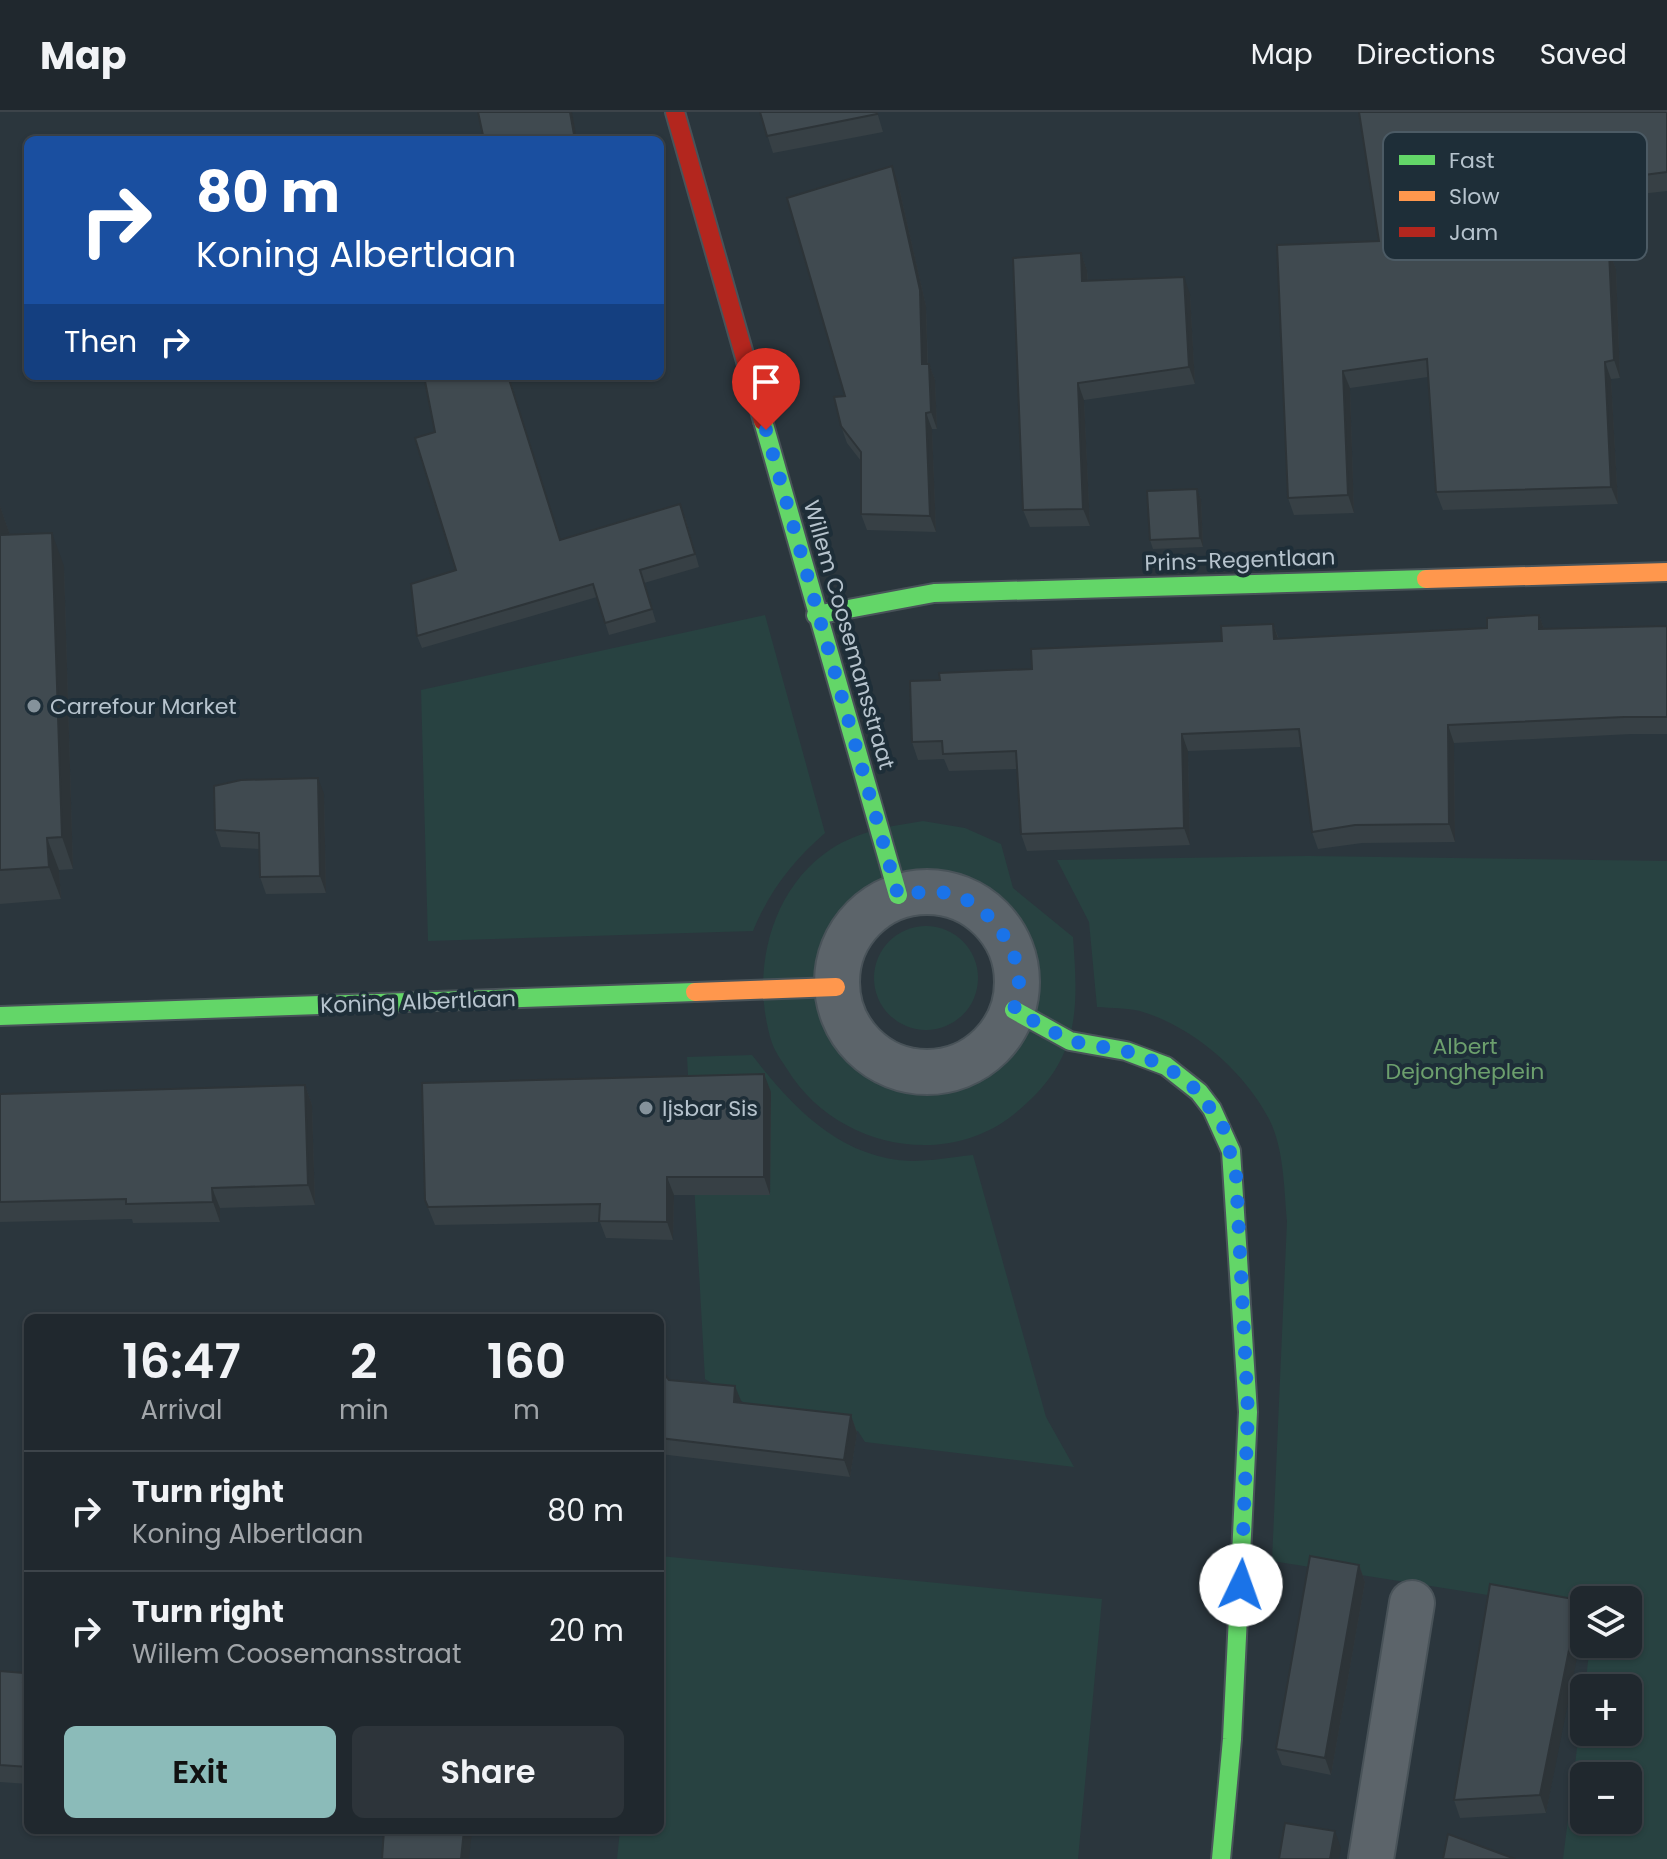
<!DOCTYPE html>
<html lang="en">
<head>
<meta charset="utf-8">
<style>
  body { margin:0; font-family:Poppins,sans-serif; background:#2d343a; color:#f1f3f6; height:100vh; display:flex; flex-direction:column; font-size:30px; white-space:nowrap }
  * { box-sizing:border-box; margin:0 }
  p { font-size:26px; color:#a2a6aa }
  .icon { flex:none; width:44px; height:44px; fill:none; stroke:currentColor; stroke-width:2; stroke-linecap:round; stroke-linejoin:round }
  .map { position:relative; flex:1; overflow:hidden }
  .side { position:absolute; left:24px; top:1202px; width:640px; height:520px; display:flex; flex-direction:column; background:#20282e; border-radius:12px; box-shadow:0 2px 6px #0004,0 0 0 2px #3d444a }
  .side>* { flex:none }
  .hud { position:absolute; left:24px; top:24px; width:640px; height:244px; border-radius:12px; box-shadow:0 2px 6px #0004,0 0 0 2px #3d444a; background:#1a4fa0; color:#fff; overflow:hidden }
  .tools { position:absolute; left:1570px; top:1474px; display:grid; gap:16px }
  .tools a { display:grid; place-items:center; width:72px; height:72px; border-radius:12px; background:#20282e; box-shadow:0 2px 6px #0004,0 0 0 2px #3d444a; font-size:40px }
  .pin { position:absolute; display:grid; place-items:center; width:68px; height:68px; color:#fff; margin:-82px -34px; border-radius:50% 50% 50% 0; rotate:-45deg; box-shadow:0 0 8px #0007 }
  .pin .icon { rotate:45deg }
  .me { position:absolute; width:88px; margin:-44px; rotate:3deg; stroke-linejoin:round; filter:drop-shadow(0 0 6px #0008) }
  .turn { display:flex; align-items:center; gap:28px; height:168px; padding:0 40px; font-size:36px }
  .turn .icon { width:104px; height:104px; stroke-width:2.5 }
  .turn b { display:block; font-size:56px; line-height:68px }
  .then { display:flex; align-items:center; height:76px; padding:0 40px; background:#0003; gap:16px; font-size:30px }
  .eta { display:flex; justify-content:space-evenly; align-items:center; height:136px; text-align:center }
  .eta b { font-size:48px; font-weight:600; line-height:56px }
  .primary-button { display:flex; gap:16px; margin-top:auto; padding:16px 40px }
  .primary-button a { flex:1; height:92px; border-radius:12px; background:#8bbbb9; color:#111; font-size:32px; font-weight:600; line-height:92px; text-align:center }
  .primary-button a+a { background:#2d343a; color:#f1f3f6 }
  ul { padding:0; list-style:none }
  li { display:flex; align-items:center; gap:24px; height:120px; padding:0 40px; border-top:2px solid #3d444a }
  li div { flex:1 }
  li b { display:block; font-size:30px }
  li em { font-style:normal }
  header { display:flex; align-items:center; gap:48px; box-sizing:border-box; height:112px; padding:0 40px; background:#20282e; border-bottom:2px solid #3d444a }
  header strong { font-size:38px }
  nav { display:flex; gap:44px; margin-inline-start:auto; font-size:28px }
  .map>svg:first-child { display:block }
  .green { fill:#284241; fill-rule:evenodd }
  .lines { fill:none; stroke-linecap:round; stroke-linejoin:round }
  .street-casing { stroke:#495359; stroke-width:48 }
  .fast-casing { stroke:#495359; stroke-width:22 }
  .slow-casing { stroke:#495359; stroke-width:22 }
  .jam-casing { stroke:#495359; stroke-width:22 }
  .street { stroke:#5c646a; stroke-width:44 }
  .fast { stroke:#63d668; stroke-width:18 }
  .slow { stroke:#ff974d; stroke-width:18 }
  .jam { stroke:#b3261e; stroke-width:18 }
  .wall { fill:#374045 }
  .shaded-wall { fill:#2d3438 }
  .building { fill:#404a50; stroke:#2d3438; stroke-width:2 }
  .route { stroke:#1a73e8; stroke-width:14; stroke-dasharray:0 25.2 }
  .poi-dot { fill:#85929b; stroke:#1e2e38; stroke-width:3 }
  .labels { text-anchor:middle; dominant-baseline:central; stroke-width:8; stroke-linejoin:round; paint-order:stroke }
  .street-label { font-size:22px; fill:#b6c3cd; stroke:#1e2e38 }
  .poi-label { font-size:22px; fill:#b6c3cd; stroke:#1e2e38; text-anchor:start }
  .park-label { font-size:22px; fill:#6c9f6d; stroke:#1e2e38 }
  .key { fill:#1e2e38; stroke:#4c5b65; stroke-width:2 }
  .key-label { font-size:22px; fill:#b6c3cd }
</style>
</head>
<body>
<header>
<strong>Map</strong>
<nav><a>Map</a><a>Directions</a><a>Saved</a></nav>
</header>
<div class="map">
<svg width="1667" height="1747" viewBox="0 0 1667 1747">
  <rect width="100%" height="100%" fill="#2b363d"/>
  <!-- green -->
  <g class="green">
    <path d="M 765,503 L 825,721 C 792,750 770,778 753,819 L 428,829 L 421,578 Z"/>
    <path d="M 923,709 L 965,716 L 1001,732 L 1013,776 L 1073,825 C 1079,904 1079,950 1013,1003 C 942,1059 833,1033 787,957 C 782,949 775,940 772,931 C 750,863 769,778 831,737 C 859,719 891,714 923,709 ZM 930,778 C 941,781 955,781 965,786 C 978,793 987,805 996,815 C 1025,851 1024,888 999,926 C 989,942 971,949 954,955 C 839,994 772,801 930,778 Z"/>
    <path d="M 1308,744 L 1667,749 L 1667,1747 L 1563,1747 L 1584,1581 L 1584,1620 L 1628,1620 L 1628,1576 L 1585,1576 L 1590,1532 L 1628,1532 L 1628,1488 L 1584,1488 L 1584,1498 L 1272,1449 L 1287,1109 C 1284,1076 1284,1036 1269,1007 C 1244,959 1192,914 1140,899 C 1127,896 1111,896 1097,895 L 1089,810 L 1057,748 ZM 1584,1664 L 1628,1664 L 1628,1708 L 1584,1708 Z"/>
    <circle cx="926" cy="866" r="52"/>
    <path d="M 752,943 C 792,995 841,1047 912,1049 C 932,1049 953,1045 973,1043 L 1046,1305 L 1074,1355 L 865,1330 L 858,1319 L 741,1306 L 743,1290 L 705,1267 L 687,945 Z"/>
    <polygon points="660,1444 1102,1487 1078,1747 617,1747 620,1718 660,1718"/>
  </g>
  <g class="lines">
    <!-- street casing -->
    <g class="street-casing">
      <g id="street">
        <circle cx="927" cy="870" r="90"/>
        <polyline points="1371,1747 1412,1491"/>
      </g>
    </g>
    <!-- fast casing -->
    <g class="fast-casing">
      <g id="fast">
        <polyline points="763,309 898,783"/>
        <polyline points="816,503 934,481 1426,467"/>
        <polyline points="1014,898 1070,929 1126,939 1166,954 1199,980 1212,997 1231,1039 1248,1300 1232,1627 1221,1747"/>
        <polyline points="0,904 695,880"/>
      </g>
    </g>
    <!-- slow casing -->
    <g class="slow-casing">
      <g id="slow">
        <polyline points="1426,467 1667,460"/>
        <polyline points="695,880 836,875"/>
      </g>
    </g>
    <!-- jam casing -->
    <g class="jam-casing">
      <polyline id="jam" points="675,0 763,309"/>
    </g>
    <!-- street -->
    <use href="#street" class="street"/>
    <!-- fast -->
    <use href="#fast" class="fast"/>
    <!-- slow -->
    <use href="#slow" class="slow"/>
    <!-- jam -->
    <use href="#jam" class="jam"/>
  </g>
  <!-- wall -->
  <g class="wall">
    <polygon points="760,0 877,0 883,20 773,41"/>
    <polygon points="1359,0 1667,0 1667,79 1613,85 1613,90 1458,107 1459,138 1609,139 1616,157 1620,266 1611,267 1618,392 1443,398 1436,380 1428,265 1350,276 1354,401 1294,403 1288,386 1379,129"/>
    <polygon points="898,71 926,194 928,252 929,252 935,268 937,317 932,317 936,420 867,418 861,402 861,349 847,331 841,314 845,284"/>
    <polygon points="1081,141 1087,158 1088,169 1190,182 1195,272 1084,288 1090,414 1030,415 1023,398"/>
    <polygon points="424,264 527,264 510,268 560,428 685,405 699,455 644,471 656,510 609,523 597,485 422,536 417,524 456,458 435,320"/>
    <polygon points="1197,377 1201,387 1203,435 1153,437 1150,428"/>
    <polygon points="0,394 10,423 64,454 73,757 59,758 61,787 0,792"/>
    <polygon points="1539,503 1544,517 1667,514 1667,622 1631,622 1454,631 1455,730 1362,731 1318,737 1312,720 1301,635 1188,639 1190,733 1027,739 1021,722 1017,657 949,659 944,647 918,648 912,630 940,568 1032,557 1222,529 1273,512 1279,527 1487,516"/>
    <polygon points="324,682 326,781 266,782 260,765 260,737 221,735 215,718"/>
    <polygon points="305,973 312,993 315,1093 220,1096 220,1110 133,1111 132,1107 0,1110 0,982"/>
    <polygon points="771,980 770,1083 674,1083 673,1128 606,1126 600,1110 435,1113 425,1088"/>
    <polygon points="660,1257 669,1268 741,1291 851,1303 857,1321 850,1365 660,1342"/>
    <polygon points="1359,1453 1365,1470 1331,1663 1282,1653 1276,1637"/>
    <polygon points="1584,1502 1546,1701 1460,1706 1454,1688"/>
    <polygon points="0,1559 28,1570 28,1672 0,1670"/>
  </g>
  <!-- shaded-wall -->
  <g class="shaded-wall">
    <polygon points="570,0 572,0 577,28 575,28"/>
    <polygon points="892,54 898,71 926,194 928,268 922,252"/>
    <polygon points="1606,68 1613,85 1613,90 1606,72"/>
    <polygon points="1452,90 1458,107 1460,155 1454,138"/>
    <polygon points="1609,139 1616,157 1620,266 1614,248"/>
    <polygon points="1081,141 1087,158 1089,186 1082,169"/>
    <polygon points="1184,165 1190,182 1195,272 1189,255"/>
    <polygon points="1605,250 1611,267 1618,392 1611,375"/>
    <polygon points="929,252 935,268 937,317 931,300"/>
    <polygon points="1343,259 1350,276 1354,401 1348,383"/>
    <polygon points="1078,271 1084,288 1090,414 1083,397"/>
    <polygon points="926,301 932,317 936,420 930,404"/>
    <polygon points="1197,377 1201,387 1203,435 1200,426"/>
    <polygon points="0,394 10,423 0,425"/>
    <polygon points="52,421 64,454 73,757 62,725"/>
    <polygon points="1539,503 1545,520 1539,517"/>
    <polygon points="1273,512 1279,529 1274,527"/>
    <polygon points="1448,613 1454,631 1455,730 1449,712"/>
    <polygon points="1182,622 1188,639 1190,733 1184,716"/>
    <polygon points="318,666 324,682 326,781 320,764"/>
    <polygon points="47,726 59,758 61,787 49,755"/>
    <polygon points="764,962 771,980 770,1083 764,1065"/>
    <polygon points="305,973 312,993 315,1093 308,1073"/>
    <polygon points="667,1065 674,1083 673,1128 667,1110"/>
    <polygon points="212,1076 220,1096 220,1110 213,1090"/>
    <polygon points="735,1274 742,1291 734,1290"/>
    <polygon points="851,1303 857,1321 850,1365 844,1348"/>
    <polygon points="1359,1453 1365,1470 1331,1663 1325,1646"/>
    <polygon points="1579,1488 1584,1502 1584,1511 1546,1701 1540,1683"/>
    <polygon points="464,1718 472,1718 469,1747 461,1747"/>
    <polygon points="1335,1719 1341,1736 1339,1747 1330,1747"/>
  </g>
  <!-- building -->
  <g class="building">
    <polygon points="478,0 570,0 575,28 484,28"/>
    <polygon points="760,0 876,0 877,2 767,24"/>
    <polygon points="1359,0 1667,0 1667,60 1606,68 1606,72 1452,90 1454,138 1609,139 1614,248 1605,250 1611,375 1436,380 1427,247 1343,259 1348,383 1288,386 1277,133 1379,129"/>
    <polygon points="892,54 920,178 922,252 929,252 931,300 926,301 930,404 861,402 861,340 841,314 834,285 845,284 787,86"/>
    <polygon points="1081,141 1082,169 1184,165 1189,255 1078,271 1083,397 1023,398 1013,146"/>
    <polygon points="424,264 508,264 560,428 680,392 695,442 640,458 652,497 605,511 593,472 417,524 411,472 456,458 415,326 435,320"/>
    <polygon points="1197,377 1200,426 1150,428 1147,379"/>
    <polygon points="52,421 62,725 47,726 49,755 0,758 0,423"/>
    <polygon points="1539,503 1539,517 1667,514 1667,605 1624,605 1448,613 1449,712 1355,713 1312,720 1299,617 1182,622 1184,716 1021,722 1016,639 943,642 942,629 912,630 910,569 940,568 939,561 1032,557 1031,537 1222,529 1221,514 1273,512 1274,527 1487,516 1487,506"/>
    <polygon points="318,666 320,764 260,765 259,721 215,718 214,674 241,668"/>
    <polygon points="764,962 764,1065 667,1065 667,1110 599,1109 600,1092 428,1095 425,1088 422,971"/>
    <polygon points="305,973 308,1073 212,1076 213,1090 126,1092 126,1087 0,1090 0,982"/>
    <polygon points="660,1257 669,1268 735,1274 734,1290 851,1303 844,1348 660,1326"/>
    <polygon points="1310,1444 1359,1453 1325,1646 1276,1637"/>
    <polygon points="1490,1472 1579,1488 1540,1683 1454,1688"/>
    <polygon points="0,1559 24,1561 23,1570 28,1570 28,1655 0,1653"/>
    <polygon points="1285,1711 1335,1719 1330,1747 1279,1747"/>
    <polygon points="384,1718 464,1718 461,1747 382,1747"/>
    <polygon points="1448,1722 1515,1747 1443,1747"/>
  </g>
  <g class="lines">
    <!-- route -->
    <path class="route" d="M 766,318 L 898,783 C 920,780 944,776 965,787 C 992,800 1018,837 1019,867 C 1019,877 1016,888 1014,898 L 1070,929 L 1126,939 L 1166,954 L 1199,980 L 1224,1017 L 1236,1063 L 1248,1300 L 1241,1473"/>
  </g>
  <!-- markers -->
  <g class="poi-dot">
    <circle cx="34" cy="594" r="8"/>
    <circle cx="646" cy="996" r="8"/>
  </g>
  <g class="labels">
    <!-- street labels -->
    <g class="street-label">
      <text transform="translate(1240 448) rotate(-2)">Prins-Regentlaan</text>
      <text transform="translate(849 523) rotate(74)">Willem Coosemansstraat</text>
      <text transform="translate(418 890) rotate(-2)">Koning Albertlaan</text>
    </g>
    <!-- poi labels -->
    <g class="poi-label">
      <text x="50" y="594">Carrefour Market</text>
      <text x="662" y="996">Ijsbar Sis</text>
    </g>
    <!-- park labels -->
    <g class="park-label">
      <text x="1465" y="934">Albert<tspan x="1465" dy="25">Dejongheplein</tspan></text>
    </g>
  </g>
  <!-- legend -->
  <rect x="1383" y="20" width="264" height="128" rx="12" class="key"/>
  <rect x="1399" y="43" width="36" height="10" fill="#63d668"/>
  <rect x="1399" y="79" width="36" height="10" fill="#ff974d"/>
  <rect x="1399" y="115" width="36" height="10" fill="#b3261e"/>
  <g class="key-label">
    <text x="1449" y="56">Fast</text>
    <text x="1449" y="92">Slow</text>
    <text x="1449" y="128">Jam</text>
  </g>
</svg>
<div class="tools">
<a><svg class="icon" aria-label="layers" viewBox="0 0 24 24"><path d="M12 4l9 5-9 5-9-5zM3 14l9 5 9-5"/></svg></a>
<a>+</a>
<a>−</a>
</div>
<div class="pin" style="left:766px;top:318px;background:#d93025"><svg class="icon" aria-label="arrive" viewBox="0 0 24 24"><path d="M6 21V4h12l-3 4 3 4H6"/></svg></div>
<svg class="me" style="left:1241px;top:1473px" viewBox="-20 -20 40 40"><circle r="19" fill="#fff"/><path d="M0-13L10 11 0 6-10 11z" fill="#1a73e8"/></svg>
<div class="hud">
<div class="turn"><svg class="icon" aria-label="right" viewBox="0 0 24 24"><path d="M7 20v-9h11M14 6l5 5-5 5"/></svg><div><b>80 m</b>Koning Albertlaan</div></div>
<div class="then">Then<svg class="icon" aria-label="right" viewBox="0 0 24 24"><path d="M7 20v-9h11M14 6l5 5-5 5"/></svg></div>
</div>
<section class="side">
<div class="eta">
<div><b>16:47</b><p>Arrival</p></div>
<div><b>2</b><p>min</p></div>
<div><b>160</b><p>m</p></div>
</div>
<ul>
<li><svg class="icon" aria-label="right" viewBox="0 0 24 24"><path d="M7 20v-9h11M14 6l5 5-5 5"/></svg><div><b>Turn right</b><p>Koning Albertlaan</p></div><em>80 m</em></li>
<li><svg class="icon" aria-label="right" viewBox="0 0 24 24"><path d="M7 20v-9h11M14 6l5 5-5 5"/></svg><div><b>Turn right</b><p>Willem Coosemansstraat</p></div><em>20 m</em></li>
</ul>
<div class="primary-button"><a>Exit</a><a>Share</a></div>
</section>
</div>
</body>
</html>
